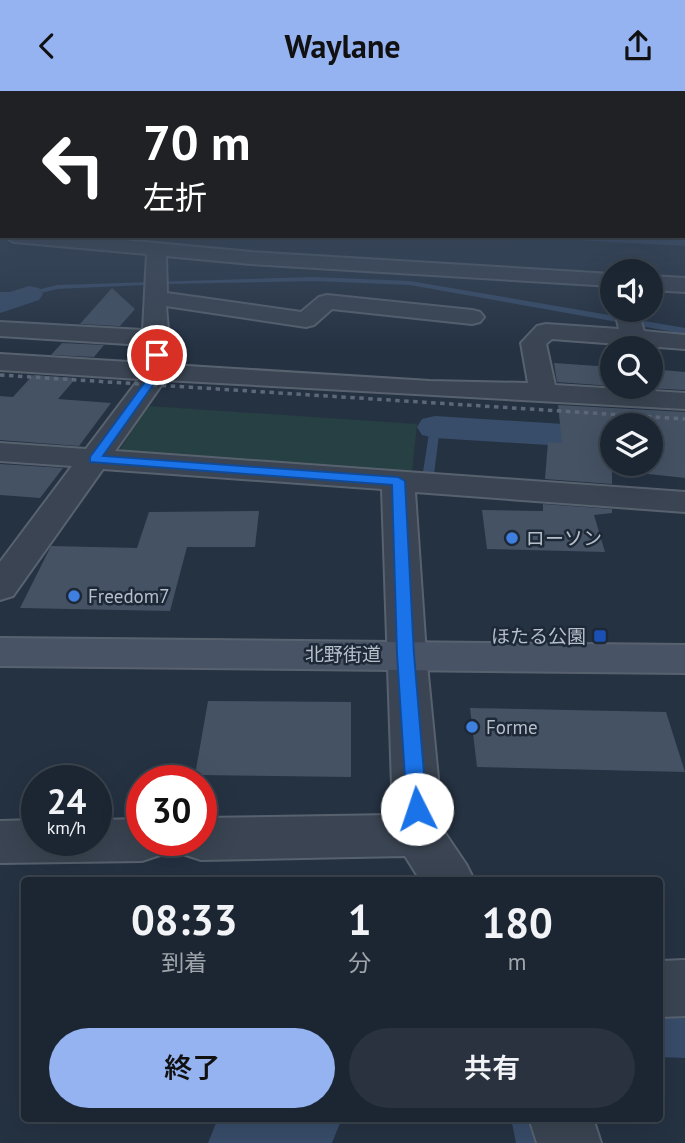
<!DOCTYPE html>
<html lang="ja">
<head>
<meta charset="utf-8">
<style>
  body { margin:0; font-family:"PT Sans","Noto Sans JP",sans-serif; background:#29323e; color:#f1f3f6; height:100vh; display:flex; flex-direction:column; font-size:26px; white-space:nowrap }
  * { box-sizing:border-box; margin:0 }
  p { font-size:23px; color:#a0a5ac }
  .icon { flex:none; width:38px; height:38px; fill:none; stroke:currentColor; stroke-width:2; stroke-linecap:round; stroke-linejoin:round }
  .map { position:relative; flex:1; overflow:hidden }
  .drawer { position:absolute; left:21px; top:786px; width:642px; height:245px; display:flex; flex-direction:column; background:#1c2632; border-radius:7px; box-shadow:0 7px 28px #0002,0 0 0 2px #3a434d }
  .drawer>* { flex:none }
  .banner { position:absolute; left:0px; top:0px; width:686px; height:147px; box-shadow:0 7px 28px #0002,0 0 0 2px #3a434d; background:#202124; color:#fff; overflow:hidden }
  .controls { position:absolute; left:600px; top:168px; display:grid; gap:14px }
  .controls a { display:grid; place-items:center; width:63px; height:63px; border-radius:50%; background:#1c2632; box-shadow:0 7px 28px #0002,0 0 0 2px #3a434d; font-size:35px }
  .speed { position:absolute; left:21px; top:674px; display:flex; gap:14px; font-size:35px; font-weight:700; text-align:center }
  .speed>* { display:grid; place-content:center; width:91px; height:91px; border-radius:50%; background:#1c2632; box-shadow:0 7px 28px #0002,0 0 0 2px #3a434d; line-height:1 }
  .speed small { font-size:18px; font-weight:400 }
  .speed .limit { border:10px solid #d22; background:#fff; color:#111 }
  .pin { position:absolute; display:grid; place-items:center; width:60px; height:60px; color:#fff; margin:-30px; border:4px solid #fff; border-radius:50%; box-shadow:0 2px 7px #0007 }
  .me { position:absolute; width:77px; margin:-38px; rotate:356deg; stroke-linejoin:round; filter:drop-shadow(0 0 5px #0008) }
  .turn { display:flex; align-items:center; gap:24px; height:147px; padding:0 28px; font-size:32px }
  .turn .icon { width:91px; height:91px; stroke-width:2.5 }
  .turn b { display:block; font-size:49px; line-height:60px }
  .eta { display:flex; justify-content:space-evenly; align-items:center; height:119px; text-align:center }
  .eta b { font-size:42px; font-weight:600; line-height:49px }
  .button { display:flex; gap:14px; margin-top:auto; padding:14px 28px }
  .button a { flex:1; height:80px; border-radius:42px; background:#95b2f1; color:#111; font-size:28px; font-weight:600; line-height:80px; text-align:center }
  .button a+a { background:#29323e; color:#f1f3f6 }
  header { display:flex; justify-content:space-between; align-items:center; height:91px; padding:0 28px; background:#95b2f1; color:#111; font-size:32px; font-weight:600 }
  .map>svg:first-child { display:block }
  .green { fill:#274043 }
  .water { fill:#384d6a }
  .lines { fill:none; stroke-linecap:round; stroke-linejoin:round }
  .stream { fill:#384d6a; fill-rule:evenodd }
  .canal { fill:#384d6a; fill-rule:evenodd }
  .building { fill:#445264; fill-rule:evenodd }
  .minor-casing { stroke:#58626f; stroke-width:4 }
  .secondary-casing { stroke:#58626f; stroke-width:4 }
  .minor { fill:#3a4452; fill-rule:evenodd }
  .secondary { fill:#485365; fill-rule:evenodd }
  .rail { stroke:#5c6879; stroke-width:3.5; stroke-dasharray:4.5 4.5; stroke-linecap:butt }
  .route { fill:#1a73e8; stroke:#114b97; stroke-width:2 }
  .shop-dot { fill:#3f7fe0; stroke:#1e2937; stroke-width:2.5 }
  .transit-dot { fill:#1a4fb4; stroke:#1e2937; stroke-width:2.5 }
  .labels { text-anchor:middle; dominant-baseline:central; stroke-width:5; stroke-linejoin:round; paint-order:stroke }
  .poi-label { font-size:19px; fill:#b7bfcc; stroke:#1e2937; text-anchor:start }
  .street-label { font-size:19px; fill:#b7bfcc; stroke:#1e2937 }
</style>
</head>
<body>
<header><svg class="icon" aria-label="back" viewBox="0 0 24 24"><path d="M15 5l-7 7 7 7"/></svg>Waylane<svg class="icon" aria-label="share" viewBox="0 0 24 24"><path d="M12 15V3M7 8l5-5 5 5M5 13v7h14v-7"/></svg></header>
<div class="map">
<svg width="685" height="1052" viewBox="0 0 685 1052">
  <rect width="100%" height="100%" fill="#253242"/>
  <!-- green -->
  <polygon class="green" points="148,315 417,333 412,381 119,360"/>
  <!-- water -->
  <polygon class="water" points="685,128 685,155 509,145 684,145"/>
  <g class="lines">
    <!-- stream -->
    <g class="stream">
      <polygon points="314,186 410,190 685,237 685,243 410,194 314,190 165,193 57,198 29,205 0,205 0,201 29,201 57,194"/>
      <polygon points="435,333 440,336 434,383 416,389 408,389 408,385 423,381 430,336"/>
      <polygon points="511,1027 534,1027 540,1052 516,1052"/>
    </g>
    <!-- canal -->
    <g class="canal">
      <polygon points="29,195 39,197 43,203 39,209 0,222 0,204"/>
      <polygon points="435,325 612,336 612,358 435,347 422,344 417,336 422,328"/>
      <polygon points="660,894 685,895 685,967 660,966"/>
      <polygon points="218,1027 342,1027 332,1052 208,1052"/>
    </g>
  </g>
  <!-- building -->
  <g class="building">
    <polygon points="112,197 135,218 120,235 80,233"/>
    <polygon points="62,252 104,254 94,266 51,264"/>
    <polygon points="554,272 612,276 612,295 557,291"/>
    <polygon points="651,278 685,281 685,299 626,296 651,296"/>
    <polygon points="33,284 76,287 58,308 111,312 79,355 0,349 0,305 13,306"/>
    <path d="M 558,314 L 685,321 L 685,387 L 612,379 L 612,393 L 545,388 L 548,351 L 562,352 ZM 612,334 L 651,334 L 651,373 L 612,373 Z"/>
    <polygon points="0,373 63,377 40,407 0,404"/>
    <polygon points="543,413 612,418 612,422 594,424 605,461 487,458 482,419 543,420"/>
    <polygon points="259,420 255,456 187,456 170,520 20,517 51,455 137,457 149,421"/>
    <polygon points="208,610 351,611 351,686 195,684"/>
    <polygon points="470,617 666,621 685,681 477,676"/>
  </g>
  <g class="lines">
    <!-- minor casing -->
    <g class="minor-casing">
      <g id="minor">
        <polygon points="4,145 81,145 251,161 612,183 612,195 251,173 166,165 167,202 301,221 319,206 327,204 472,219 480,221 484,226 480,231 472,233 332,218 314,234 306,236 166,215 171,274 430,290 528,292 521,252 537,235 546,233 619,238 615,219 637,219 644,240 685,244 685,258 552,248 546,253 555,294 685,302 685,318 165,289 115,360 685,401 685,421 415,401 426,563 443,739 466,773 474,789 420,789 405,765 201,769 183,763 177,749 201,749 201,727 393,724 382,398 103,378 13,505 0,509 0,471 72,375 0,370 0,352 86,358 139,288 0,279 0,263 145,272 144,254 0,245 0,231 143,239 147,163 14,151"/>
        <polygon points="651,185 685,187 685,201 651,199"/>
        <polygon points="142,728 142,749 167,749 160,764 142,770 0,772 0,730 37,729 37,749 96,749 96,729"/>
        <polygon points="685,869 685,925 660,926 660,870"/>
        <polygon points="529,1027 593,1027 601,1052 537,1052"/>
      </g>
    </g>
    <!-- secondary casing -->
    <g class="secondary-casing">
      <polygon id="secondary" points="0,547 685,554 685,582 0,575"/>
    </g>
    <!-- minor -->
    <use href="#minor" class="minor"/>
    <!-- secondary -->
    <use href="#secondary" class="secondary"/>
    <!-- rail -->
    <polyline class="rail" points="0,284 685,328"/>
  </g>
  <!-- sky -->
  <linearGradient id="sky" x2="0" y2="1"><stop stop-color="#141c24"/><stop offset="0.43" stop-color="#404f65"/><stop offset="1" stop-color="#404f65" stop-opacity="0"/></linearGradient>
  <rect width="685" height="260" fill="url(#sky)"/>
  <!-- route -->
  <polygon class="route" points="153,262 162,264 163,280 103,365 398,386 405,390 414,563 427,718 424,724 417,727 410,724 407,718 397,563 392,394 90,371 90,366 153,280"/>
  <!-- markers -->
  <g class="shop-dot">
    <circle cx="512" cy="447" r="7"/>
    <circle cx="74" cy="505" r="7"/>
    <circle cx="472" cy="636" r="7"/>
  </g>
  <rect class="transit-dot" x="593" y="538" width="14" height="14" rx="3.5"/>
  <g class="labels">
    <!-- poi labels -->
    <g class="poi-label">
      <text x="526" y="447">ローソン</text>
      <text x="88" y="505">Freedom7</text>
      <text x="586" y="545" text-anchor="end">ほたる公園</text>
      <text x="486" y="636">Forme</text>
    </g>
    <!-- street labels -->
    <g class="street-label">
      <text x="343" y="563">北野街道</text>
    </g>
  </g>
</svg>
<div class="controls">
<a><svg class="icon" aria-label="sound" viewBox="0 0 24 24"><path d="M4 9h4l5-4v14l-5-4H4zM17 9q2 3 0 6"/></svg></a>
<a><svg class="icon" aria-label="search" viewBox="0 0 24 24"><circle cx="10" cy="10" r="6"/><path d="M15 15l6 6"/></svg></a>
<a><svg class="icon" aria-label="layers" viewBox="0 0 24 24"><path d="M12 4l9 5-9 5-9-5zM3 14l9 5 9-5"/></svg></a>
</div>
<div class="speed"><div>24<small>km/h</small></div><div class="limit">30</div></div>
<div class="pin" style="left:157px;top:264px;background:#d93025"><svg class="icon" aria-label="arrive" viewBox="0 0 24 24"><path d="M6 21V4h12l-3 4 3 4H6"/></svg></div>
<svg class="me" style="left:417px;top:718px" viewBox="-20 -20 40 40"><circle r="19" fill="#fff"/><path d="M0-13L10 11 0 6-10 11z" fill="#1a73e8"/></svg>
<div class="banner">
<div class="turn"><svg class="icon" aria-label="left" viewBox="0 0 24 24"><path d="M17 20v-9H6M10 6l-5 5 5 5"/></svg><div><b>70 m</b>左折</div></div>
</div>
<section class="drawer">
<div class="eta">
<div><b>08:33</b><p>到着</p></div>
<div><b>1</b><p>分</p></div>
<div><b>180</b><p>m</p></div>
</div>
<div class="button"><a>終了</a><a>共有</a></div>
</section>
</div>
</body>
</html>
